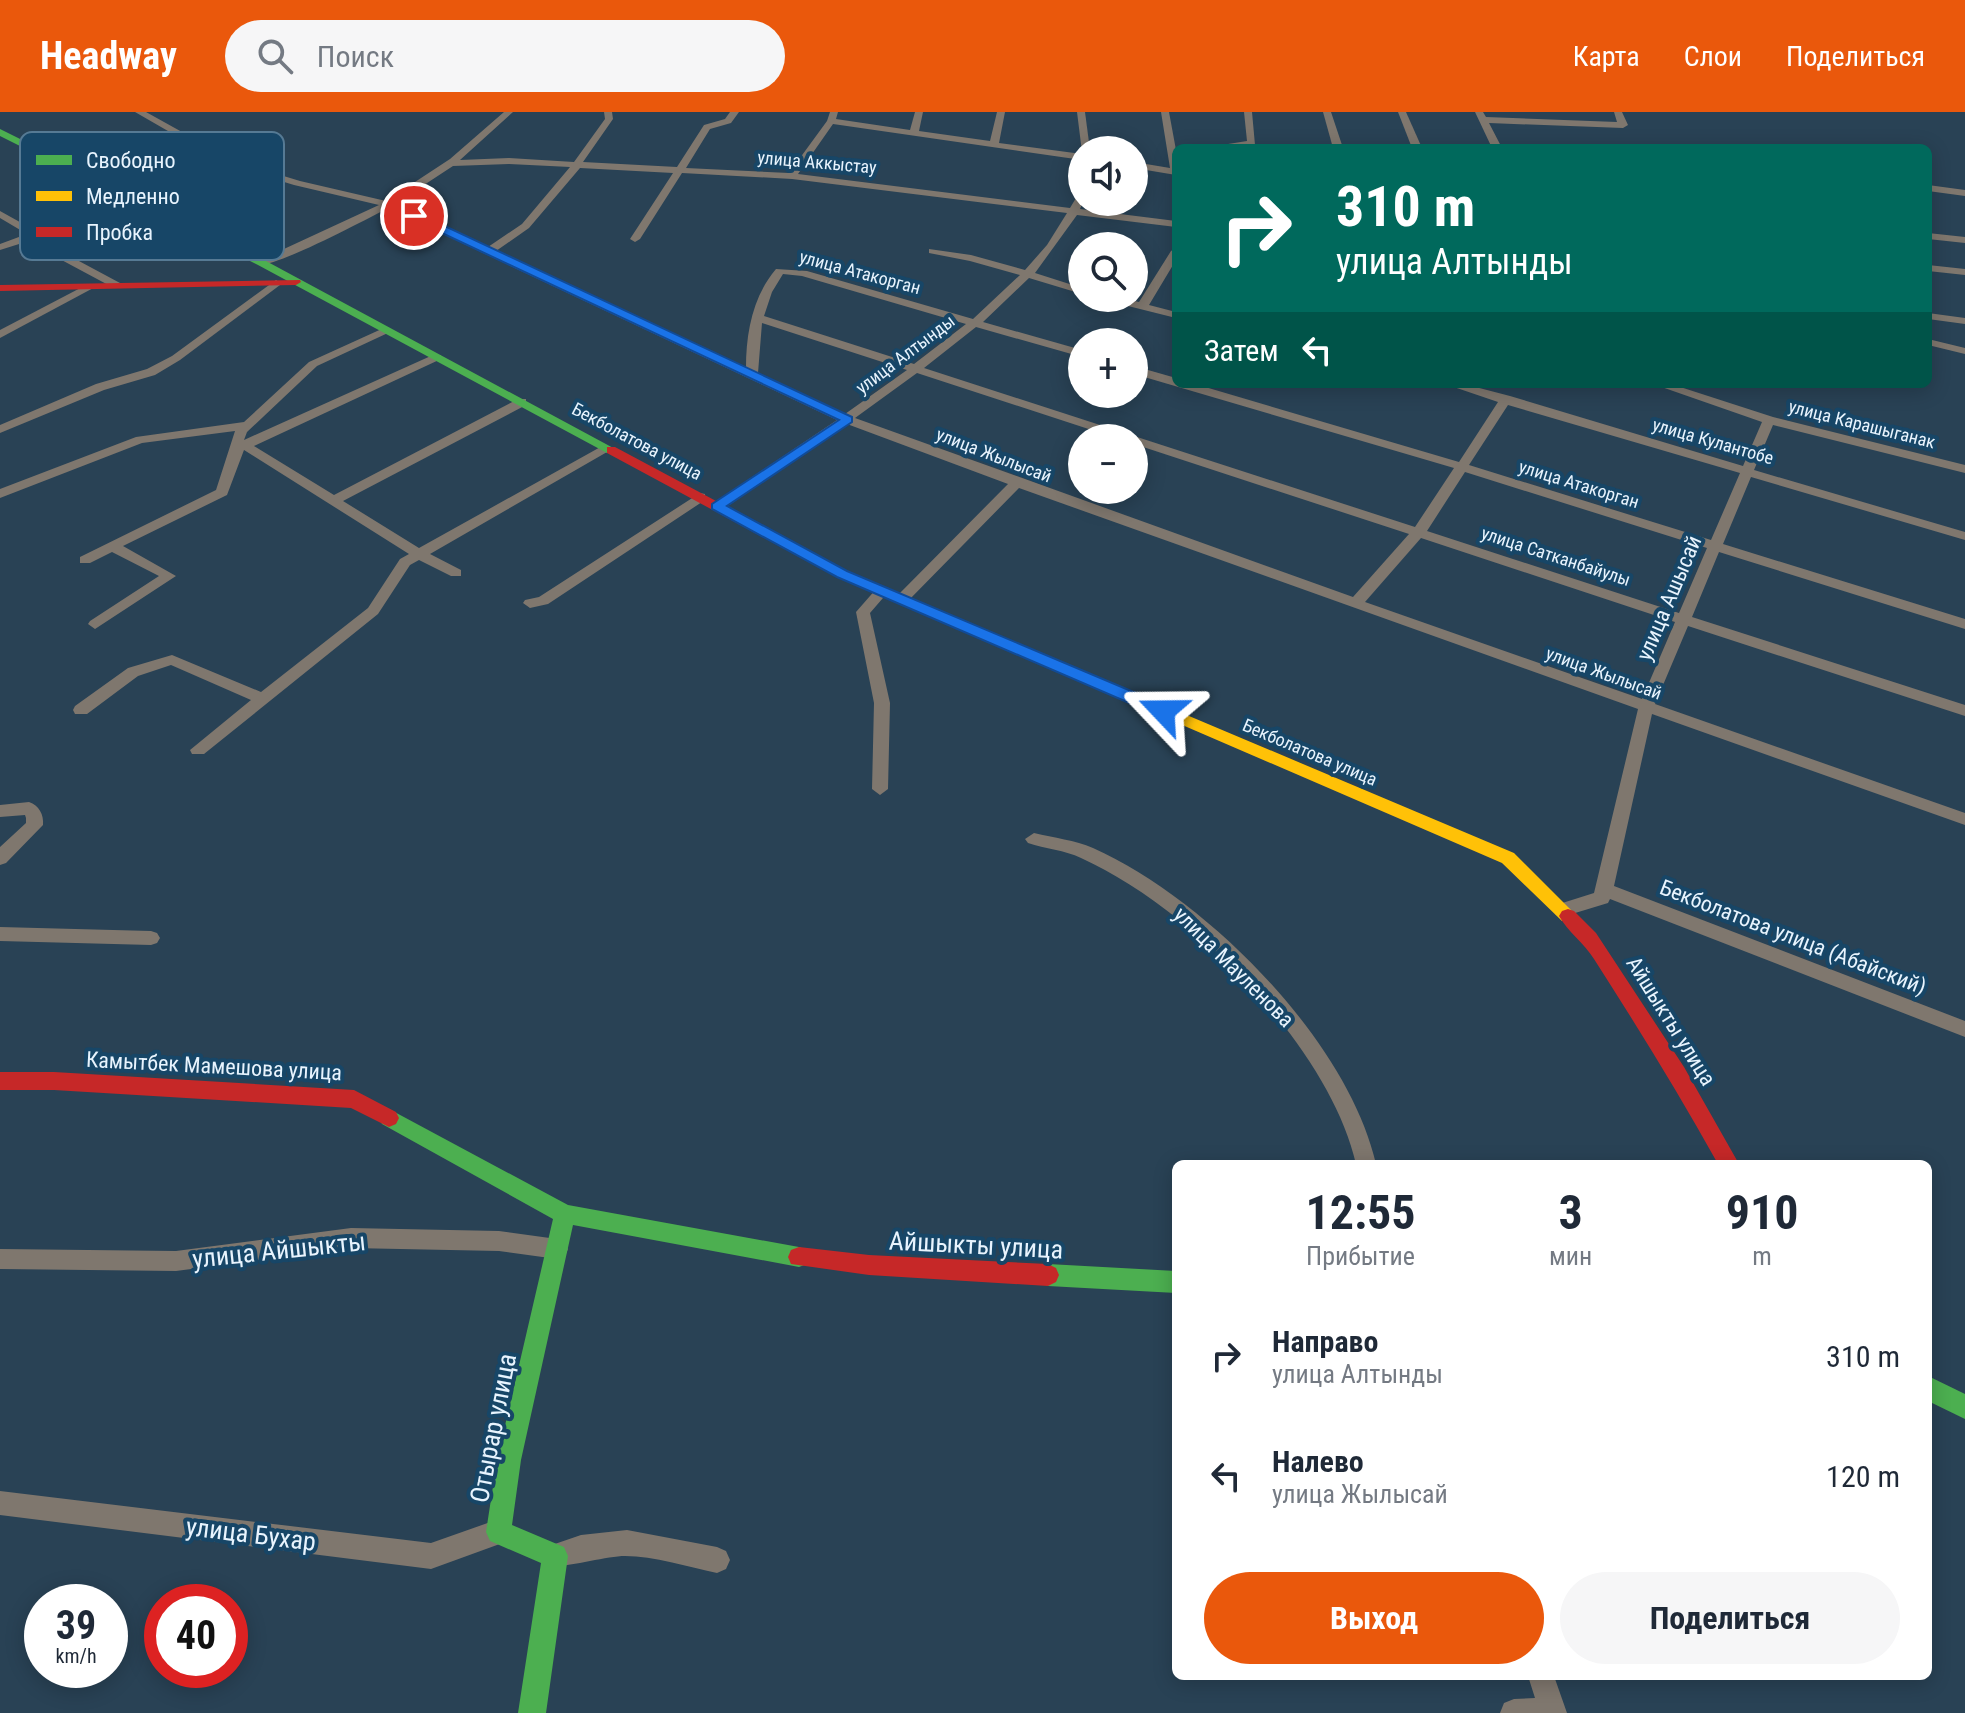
<!DOCTYPE html>
<html lang="ru">
<head>
<meta charset="utf-8">
<style>
  body { margin:0; font-family:"Roboto Condensed",sans-serif; background:#f6f6f7; color:#1f2937; height:100vh; display:flex; flex-direction:column; font-size:30px; white-space:nowrap }
  * { box-sizing:border-box; margin:0 }
  p { font-size:26px; color:#747a83 }
  .icon { flex:none; width:44px; height:44px; fill:none; stroke:currentColor; stroke-width:2; stroke-linecap:round; stroke-linejoin:round }
  .map { position:relative; flex:1; overflow:hidden }
  .sheet { position:absolute; left:1172px; top:1048px; width:760px; height:520px; display:flex; flex-direction:column; background:#fff; border-radius:12px; box-shadow:0 4px 20px #0003 }
  .sheet>* { flex:none }
  .banner { position:absolute; left:1172px; top:32px; width:760px; height:244px; border-radius:12px; box-shadow:0 4px 20px #0003; background:#00695c; color:#fff; overflow:hidden }
  .buttons { position:absolute; left:1068px; top:24px; display:grid; gap:16px }
  .buttons a { display:grid; place-items:center; width:80px; height:80px; border-radius:50%; background:#fff; box-shadow:0 4px 20px #0003; font-size:40px }
  .speed { position:absolute; left:24px; top:1472px; display:flex; gap:16px; font-size:40px; font-weight:700; text-align:center }
  .speed>* { display:grid; place-content:center; width:104px; height:104px; border-radius:50%; background:#fff; box-shadow:0 4px 20px #0003; line-height:1 }
  .speed small { font-size:20px; font-weight:400 }
  .speed .limit { border:12px solid #d22; background:#fff; color:#111 }
  .pin { position:absolute; display:grid; place-items:center; width:68px; height:68px; color:#fff; margin:-34px; border:4px solid #fff; border-radius:50%; box-shadow:0 2px 8px #0007 }
  .me { position:absolute; width:88px; margin:-44px; rotate:293deg; stroke-linejoin:round; filter:drop-shadow(0 0 6px #0008) }
  .turn { display:flex; align-items:center; gap:28px; height:168px; padding:0 32px; font-size:36px }
  .turn .icon { width:104px; height:104px; stroke-width:2.5 }
  .turn b { display:block; font-size:56px; line-height:68px }
  .then { display:flex; align-items:center; height:76px; padding:0 32px; background:#0003; gap:16px; font-size:30px }
  .eta { display:flex; justify-content:space-evenly; align-items:center; height:136px; text-align:center }
  .eta b { font-size:48px; font-weight:700; line-height:56px }
  .button { display:flex; gap:16px; margin-top:auto; padding:16px 32px }
  .button a { flex:1; height:92px; border-radius:48px; background:#ea580c; color:#fff; font-size:32px; font-weight:700; line-height:92px; text-align:center }
  .button a+a { background:#f6f6f7; color:#1f2937 }
  ul { padding:0; list-style:none }
  li { display:flex; align-items:center; gap:24px; height:120px; padding:0 32px }
  li div { flex:1 }
  li b { display:block; font-size:30px }
  li em { font-style:normal }
  header { display:flex; align-items:center; gap:48px; box-sizing:border-box; height:112px; padding:0 40px; background:#ea580c; color:#fff }
  header strong { font-size:38px }
  nav { display:flex; gap:44px; margin-inline-start:auto; font-size:28px }
  .search { width:560px; height:72px; background:#f6f6f7; display:flex; align-items:center; gap:20px; box-sizing:border-box; padding:0 28px; border-radius:44px; color:#747a83; font-size:30px }
  .map>svg:first-child { display:block }
  .lines { fill:none; stroke-linecap:round; stroke-linejoin:round }
  .street { fill:#7f776e; fill-rule:evenodd }
  .fast { fill:#4caf50; fill-rule:evenodd }
  .slow { fill:#ffc107; fill-rule:evenodd }
  .jam { fill:#c62828; fill-rule:evenodd }
  .route { fill:#1a73e8; stroke:#114b97; stroke-width:2 }
  .labels { text-anchor:middle; dominant-baseline:central; stroke-width:8; stroke-linejoin:round; paint-order:stroke }
  .far-street-label { font-size:18px; fill:#e8f4fe; stroke:#174667 }
  .street-label { font-size:22px; fill:#e8f4fe; stroke:#174667 }
  .near-street-label { font-size:26px; fill:#e8f4fe; stroke:#174667 }
  .key { fill:#174667; stroke:#567a94; stroke-width:2 }
  .key-label { font-size:22px; fill:#e8f4fe }
</style>
</head>
<body>
<header>
<strong>Headway</strong>
<div class="search"><svg class="icon" aria-label="search" viewBox="0 0 24 24"><circle cx="10" cy="10" r="6"/><path d="M15 15l6 6"/></svg>Поиск</div>
<nav><a>Карта</a><a>Слои</a><a>Поделиться</a></nav>
</header>
<div class="map">
<svg width="1965" height="1601" viewBox="0 0 1965 1601">
  <rect width="100%" height="100%" fill="#294255"/>
  <g class="lines">
    <!-- street -->
    <g class="street">
      <path d="M 135,0 L 146,0 L 200,30 L 212,42 L 300,69 L 386,89 L 450,47 L 504,0 L 513,0 L 460,48 L 509,46 L 574,50 L 605,7 L 604,0 L 612,0 L 613,7 L 583,50 L 677,55 L 704,13 L 725,7 L 730,0 L 739,0 L 731,11 L 710,17 L 686,56 L 789,61 L 827,9 L 830,0 L 838,0 L 836,7 L 910,18 L 915,0 L 923,0 L 919,19 L 990,29 L 997,0 L 1005,0 L 999,31 L 1082,42 L 1082,48 L 833,12 L 798,62 L 1070,96 L 1079,81 L 1082,80 L 1083,90 L 1080,97 L 1176,109 L 1176,115 L 1077,103 L 1035,161 L 1082,176 L 1082,182 L 1029,166 L 983,210 L 1082,238 L 1082,245 L 976,215 L 924,256 L 1415,415 L 1454,356 L 1134,262 L 1134,254 L 1176,266 L 1176,272 L 1195,272 L 1459,350 L 1498,290 L 1445,272 L 1464,272 L 1510,284 L 1743,354 L 1762,310 L 1653,272 L 1671,272 L 1773,305 L 1965,353 L 1965,361 L 1773,313 L 1754,358 L 1965,420 L 1965,428 L 1751,365 L 1723,432 L 1965,507 L 1965,517 L 1719,440 L 1692,505 L 1965,593 L 1965,604 L 1688,514 L 1655,592 L 1965,701 L 1965,713 L 1652,602 L 1614,774 L 1965,909 L 1965,925 L 1610,787 L 1608,791 L 1562,805 L 1556,803 L 1553,798 L 1556,793 L 1594,781 L 1638,597 L 1019,376 L 907,490 L 897,490 L 897,484 L 1008,372 L 847,312 L 722,398 L 712,398 L 712,392 L 837,308 L 388,96 C 365,108 279,154 258,153 L 258,149 L 379,93 L 294,73 L 206,46 L 194,34 ZM 509,52 L 570,55 L 522,112 L 488,135 L 395,92 L 453,54 ZM 580,56 L 673,61 L 630,127 L 635,130 L 640,127 L 682,61 L 792,67 L 1067,101 L 1047,133 L 1025,158 L 971,143 L 929,137 L 929,141 L 970,149 L 1020,163 L 973,207 L 807,159 L 776,157 C 753,184 746,220 746,256 L 496,139 L 529,116 ZM 783,162 L 802,164 L 966,212 L 914,252 L 764,204 L 772,180 ZM 762,211 L 907,258 L 845,302 L 758,261 ZM 917,261 L 1116,326 L 1134,326 L 1134,332 L 1409,422 L 1353,485 L 855,306 ZM 1508,293 L 1740,361 L 1711,428 L 1469,353 ZM 1465,360 L 1707,436 L 1679,501 L 1427,419 ZM 1421,426 L 1675,510 L 1642,587 L 1365,490 Z"/>
      <polygon points="1077,0 1085,0 1090,38 1082,40"/>
      <polygon points="1161,0 1169,0 1176,38 1176,63 1134,56 1134,50 1170,56"/>
      <polygon points="1244,0 1252,0 1255,33 1203,36 1247,29"/>
      <polygon points="1323,0 1331,0 1343,36 1333,36"/>
      <polygon points="1398,0 1406,0 1422,36 1412,36"/>
      <polygon points="1475,0 1483,0 1486,5 1617,10 1614,0 1622,0 1628,13 1623,16 1489,11 1502,36 1492,36"/>
      <polygon points="1928,73 1965,78 1965,84 1928,79"/>
      <polygon points="134,86 137,87 137,91 44,123 64,141 120,171 120,175 112,175 56,145 35,127 0,138 0,132 27,122 0,106 0,99 36,119"/>
      <polygon points="1928,121 1965,125 1965,131 1928,127"/>
      <polygon points="1176,136 1176,148 1149,193 1176,200 1176,206 1104,188 1103,186 1121,186 1139,190 1171,139"/>
      <polygon points="1928,153 1965,157 1965,163 1928,159"/>
      <polygon points="276,168 281,171 280,173 180,248 155,263 104,278 0,321 0,313 96,272 147,257 172,244"/>
      <polygon points="88,172 97,174 0,226 0,218"/>
      <polygon points="1928,201 1965,206 1965,212 1928,207"/>
      <polygon points="386,215 392,218 390,220 317,254 247,320 244,328 433,243 441,243 441,247 254,334 334,383 518,287 526,287 526,293 343,389 419,436 604,333 614,336 430,442 461,458 461,464 451,464 419,448 410,453 378,502 204,642 192,642 190,638 251,588 171,553 138,564 87,602 75,602 73,598 75,594 128,556 172,543 261,580 368,496 400,447 409,442 244,338 227,383 123,434 176,464 95,517 88,512 90,509 159,464 112,440 90,451 80,451 80,445 216,378 235,319 142,331 0,386 0,377 136,325 244,310 309,250"/>
      <polygon points="1928,227 1965,236 1965,242 1928,233"/>
      <polygon points="700,381 705,382 705,388 548,492 530,496 523,491 525,488 539,485"/>
      <polygon points="882,475 889,479 870,501 890,591 888,677 880,683 872,677 874,591 856,500 877,476"/>
      <path d="M 29,690 C 39,693 44,703 43,713 L 6,751 L 0,753 L 0,735 L 26,711 L 26,706 L 25,703 L 0,705 L 0,693 Z"/>
      <path d="M 1034,721 C 1054,726 1075,728 1093,736 C 1207,787 1348,929 1376,1052 L 1356,1052 C 1329,934 1190,795 1081,746 C 1065,738 1045,737 1028,731 L 1025,727 Z"/>
      <polygon points="0,815 151,819 157,821 160,826 157,831 151,833 0,829"/>
      <polygon points="351,1116 499,1119 557,1127 565,1130 568,1137 565,1144 557,1147 499,1139 351,1136 176,1159 0,1157 0,1137 176,1139"/>
      <polygon points="0,1379 431,1431 499,1407 508,1411 512,1420 508,1429 431,1457 0,1403"/>
      <path d="M 627,1418 L 717,1435 L 726,1439 L 730,1448 L 726,1457 L 717,1461 C 688,1455 654,1444 625,1444 C 605,1444 559,1458 546,1453 L 542,1444 L 546,1435 L 581,1423 Z"/>
      <polygon points="1528,1564 1554,1564 1567,1601 1500,1601 1504,1591 1514,1587 1535,1586"/>
    </g>
    <!-- fast -->
    <g class="fast">
      <polygon points="0,17 266,149 617,338 607,341 258,153 0,24"/>
      <polygon points="389,997 568,1093 799,1135 807,1138 810,1145 807,1152 799,1155 573,1113 521,1348 512,1413 564,1435 568,1444 546,1601 518,1601 541,1451 490,1429 486,1420 497,1348 553,1107 382,1012 379,1006 382,1000"/>
      <polygon points="1048,1152 1176,1159 1176,1181 1048,1174 1040,1170 1037,1163 1040,1156"/>
      <polygon points="1928,1264 1965,1282 1965,1307 1928,1289"/>
    </g>
    <!-- slow -->
    <polygon class="slow" points="1016,531 1514,741 1577,804 1574,809 1562,809 1502,751 1011,539 1011,533"/>
    <!-- jam -->
    <g class="jam">
      <polygon points="300,168 301,170 296,173 0,179 0,173"/>
      <polygon points="607,335 615,335 847,459 1021,533 1023,536 1021,539 1011,539 837,465 607,341"/>
      <path d="M 1568,797 L 1574,799 L 1596,821 L 1684,955 L 1739,1052 L 1718,1052 C 1679,982 1637,914 1594,847 C 1584,831 1568,820 1559,804 L 1562,799 Z"/>
      <polygon points="0,960 54,960 354,978 396,1000 399,1006 396,1012 389,1015 351,996 54,978 0,978"/>
      <polygon points="799,1135 869,1143 1048,1152 1056,1156 1059,1163 1056,1170 1048,1174 869,1163 791,1152 788,1145 791,1138"/>
    </g>
  </g>
  <!-- route -->
  <polygon class="route" points="410,101 417,101 852,305 852,310 727,394 847,459 1169,595 1169,603 1157,603 837,465 712,397 712,392 839,308 410,106"/>
  <g class="labels">
    <!-- far-street labels -->
    <g class="far-street-label">
      <text transform="translate(817 50) rotate(5)">улица Аккыстау</text>
      <text transform="translate(860 160) rotate(15)">улица Атакорган</text>
      <text transform="translate(905 242) rotate(-37)">улица Алтынды</text>
      <text transform="translate(1862 312) rotate(14)">улица Карашыганак</text>
      <text transform="translate(637 329) rotate(28)">Бекболатова улица</text>
      <text transform="translate(1713 329) rotate(16)">улица Кулантобе</text>
      <text transform="translate(994 343) rotate(21)">улица Жылысай</text>
      <text transform="translate(1579 372) rotate(17)">улица Атакорган</text>
      <text transform="translate(1556 444) rotate(18)">улица Сатканбайулы</text>
      <text transform="translate(1604 561) rotate(20)">улица Жылысай</text>
      <text transform="translate(1310 640) rotate(23)">Бекболатова улица</text>
    </g>
    <!-- street labels -->
    <g class="street-label">
      <text transform="translate(1669 486) rotate(-67)">улица Ашысай</text>
      <text transform="translate(1793 825) rotate(21)">Бекболатова улица (Абайский)</text>
      <text transform="translate(1234 855) rotate(45)">улица Мауленова</text>
      <text transform="translate(1671 909) rotate(58)">Айшыкты улица</text>
      <text transform="translate(214 954) rotate(3)">Камытбек Мамешова улица</text>
    </g>
    <!-- near-street labels -->
    <g class="near-street-label">
      <text transform="translate(976 1133) rotate(3)">Айшыкты улица</text>
      <text transform="translate(279 1138) rotate(-6)">улица Айшыкты</text>
      <text transform="translate(493 1316) rotate(-79)">Отырар улица</text>
      <text transform="translate(251 1422) rotate(7)">улица Бухар</text>
    </g>
  </g>
  <!-- legend -->
  <rect x="20" y="20" width="264" height="128" rx="12" class="key"/>
  <rect x="36" y="43" width="36" height="10" fill="#4caf50"/>
  <rect x="36" y="79" width="36" height="10" fill="#ffc107"/>
  <rect x="36" y="115" width="36" height="10" fill="#c62828"/>
  <g class="key-label">
    <text x="86" y="56">Свободно</text>
    <text x="86" y="92">Медленно</text>
    <text x="86" y="128">Пробка</text>
  </g>
</svg>
<div class="buttons">
<a><svg class="icon" aria-label="sound" viewBox="0 0 24 24"><path d="M4 9h4l5-4v14l-5-4H4zM17 9q2 3 0 6"/></svg></a>
<a><svg class="icon" aria-label="search" viewBox="0 0 24 24"><circle cx="10" cy="10" r="6"/><path d="M15 15l6 6"/></svg></a>
<a>+</a>
<a>−</a>
</div>
<div class="speed"><div>39<small>km/h</small></div><div class="limit">40</div></div>
<div class="pin" style="left:414px;top:104px;background:#d93025"><svg class="icon" aria-label="arrive" viewBox="0 0 24 24"><path d="M6 21V4h12l-3 4 3 4H6"/></svg></div>
<svg class="me" style="left:1163px;top:599px" viewBox="-20 -20 40 40"><path d="M0-17L14 15 0 8-14 15z" fill="#1a73e8" stroke="#fff" stroke-width="4"/></svg>
<div class="banner">
<div class="turn"><svg class="icon" aria-label="right" viewBox="0 0 24 24"><path d="M7 20v-9h11M14 6l5 5-5 5"/></svg><div><b>310 m</b>улица Алтынды</div></div>
<div class="then">Затем<svg class="icon" aria-label="left" viewBox="0 0 24 24"><path d="M17 20v-9H6M10 6l-5 5 5 5"/></svg></div>
</div>
<section class="sheet">
<div class="eta">
<div><b>12:55</b><p>Прибытие</p></div>
<div><b>3</b><p>мин</p></div>
<div><b>910</b><p>m</p></div>
</div>
<ul>
<li><svg class="icon" aria-label="right" viewBox="0 0 24 24"><path d="M7 20v-9h11M14 6l5 5-5 5"/></svg><div><b>Направо</b><p>улица Алтынды</p></div><em>310 m</em></li>
<li><svg class="icon" aria-label="left" viewBox="0 0 24 24"><path d="M17 20v-9H6M10 6l-5 5 5 5"/></svg><div><b>Налево</b><p>улица Жылысай</p></div><em>120 m</em></li>
</ul>
<div class="button"><a>Выход</a><a>Поделиться</a></div>
</section>
</div>
</body>
</html>
